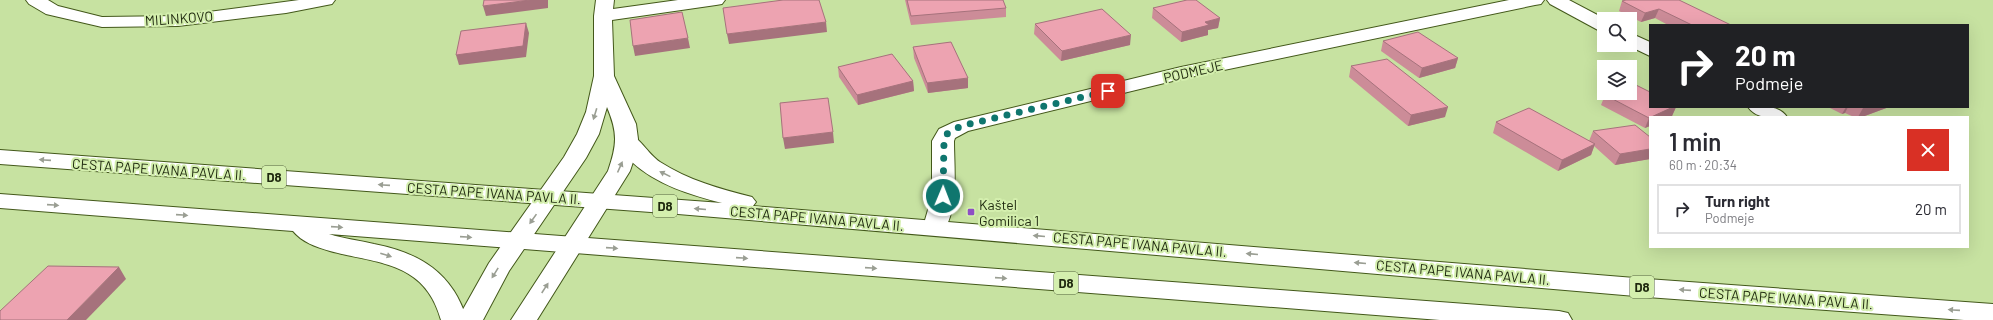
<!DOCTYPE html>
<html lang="en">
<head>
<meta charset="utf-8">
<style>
  body { margin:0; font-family:Barlow,sans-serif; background:#f2f2f3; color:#2b2b33; height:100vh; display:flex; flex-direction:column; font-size:15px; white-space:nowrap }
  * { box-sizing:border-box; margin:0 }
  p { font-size:13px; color:#7c7c81 }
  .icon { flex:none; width:22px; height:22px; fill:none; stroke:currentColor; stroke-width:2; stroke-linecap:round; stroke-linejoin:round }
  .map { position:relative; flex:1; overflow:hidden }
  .sheet { position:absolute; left:1649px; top:116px; width:320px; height:132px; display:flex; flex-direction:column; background:#fff; border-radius:0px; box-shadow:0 4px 16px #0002 }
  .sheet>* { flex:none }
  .guide { position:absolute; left:1649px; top:24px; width:320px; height:84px; border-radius:0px; box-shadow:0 4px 16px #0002; background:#202124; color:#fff; overflow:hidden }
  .controls { position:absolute; left:1597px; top:12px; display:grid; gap:8px }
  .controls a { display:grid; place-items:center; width:40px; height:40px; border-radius:0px; background:#fff; box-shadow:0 4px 16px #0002; font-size:20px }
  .pin { position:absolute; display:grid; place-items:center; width:34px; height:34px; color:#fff; margin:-17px; border-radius:8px; box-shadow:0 2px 6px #0006 }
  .me { position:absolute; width:44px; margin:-22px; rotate:1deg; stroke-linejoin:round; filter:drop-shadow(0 0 3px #0008) }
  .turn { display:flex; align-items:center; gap:14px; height:84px; padding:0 20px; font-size:18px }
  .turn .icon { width:52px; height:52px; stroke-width:2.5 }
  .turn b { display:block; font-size:28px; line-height:34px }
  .round { display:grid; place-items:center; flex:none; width:42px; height:42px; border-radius:0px; background:#f2f2f3 }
  .head { display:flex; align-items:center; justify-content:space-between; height:68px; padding:0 20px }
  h1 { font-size:24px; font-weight:600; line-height:30px }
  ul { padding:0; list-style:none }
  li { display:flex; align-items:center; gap:12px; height:50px; margin:0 8px 6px; padding:0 12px; border:2px solid #e1e1e2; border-radius:0px }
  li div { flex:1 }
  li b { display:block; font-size:15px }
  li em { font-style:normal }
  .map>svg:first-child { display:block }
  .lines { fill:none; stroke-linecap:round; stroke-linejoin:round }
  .minor-casing { stroke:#43581a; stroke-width:2 }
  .major-casing { stroke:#43581a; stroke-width:2 }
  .minor { fill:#fff; fill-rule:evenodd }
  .major { fill:#fff; fill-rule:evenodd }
  .wall { fill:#cc8c98 }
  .shaded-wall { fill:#a6727c }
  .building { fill:#eda3b1; stroke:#a6727c }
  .oneway { fill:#9a9e93 }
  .route { stroke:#0f766e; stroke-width:7; stroke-dasharray:0 12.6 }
  .poi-dot { fill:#8e4fc4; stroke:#d4efae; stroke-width:1.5 }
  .labels { text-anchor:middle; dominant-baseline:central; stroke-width:4; stroke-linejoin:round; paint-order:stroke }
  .shield { fill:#d4efae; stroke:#55643e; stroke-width:1 }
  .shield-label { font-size:13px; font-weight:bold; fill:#1e280e }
  .street-label { font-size:14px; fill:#1e280e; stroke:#d4efae }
  .poi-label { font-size:14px; fill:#1e280e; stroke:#d4efae; text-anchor:start }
</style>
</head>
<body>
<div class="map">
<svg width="1993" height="320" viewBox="0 0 1993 320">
  <rect width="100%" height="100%" fill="#c7e2a1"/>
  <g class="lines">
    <!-- minor casing -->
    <g class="minor-casing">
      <g id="minor">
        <polygon points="26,0 48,0 58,6 102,17 178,16 299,0 335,0 332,4 286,13 178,26 102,27 46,14 29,4"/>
        <path d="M 596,0 L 614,0 L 613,9 L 678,0 L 725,0 L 722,4 L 716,5 L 612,20 L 614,76 L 636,124 L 638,139 L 636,153 L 630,171 L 537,320 L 511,320 L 608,171 C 617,145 618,133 607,107 L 599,134 L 586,158 L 509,271 L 483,320 L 457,320 L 489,263 L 564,157 L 577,134 L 586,112 L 594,76 L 594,16 Z"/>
        <path d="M 1509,0 L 1544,0 L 1541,4 L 1535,5 L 1181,79 L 968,131 L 955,138 L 954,141 C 954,169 959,208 943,232 L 935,235 L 927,232 L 923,227 L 932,196 L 932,141 L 939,129 L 954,122 L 1181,67 Z"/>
        <polygon points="1547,0 1569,0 1605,19 1604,32 1598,30 1550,4"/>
        <polygon points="1630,33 1650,42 1650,56 1627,45 1630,45"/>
        <path d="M 1748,107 C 1762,107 1778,104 1787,117 C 1773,117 1757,120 1748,107 Z"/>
      </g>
    </g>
    <!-- major casing -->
    <g class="major-casing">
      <g id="major">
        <path d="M 627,133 C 638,135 648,154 660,162 C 688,180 720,189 752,197 L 756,202 L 753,206 L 1647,279 L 1993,304 L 1993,320 L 1964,320 L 1647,297 L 678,214 L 0,164 L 0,150 L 722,203 C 691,195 657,185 632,162 C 626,156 621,147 616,139 L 619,134 Z"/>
        <path d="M 0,194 L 1559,311 L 1568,313 L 1572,320 L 1440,320 L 329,234 C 344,239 359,240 374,244 C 420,253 453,273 467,320 L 441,320 C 425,261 378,264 330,251 C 316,247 302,242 293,231 L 0,208 Z"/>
      </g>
    </g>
    <!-- minor -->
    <use href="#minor" class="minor"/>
    <!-- major -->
    <use href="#major" class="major"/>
  </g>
  <!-- wall -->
  <g class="wall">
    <polygon points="905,0 1003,0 1006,8 1006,17 911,25"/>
    <polygon points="1626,0 1731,25 1668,25 1655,18 1641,22 1619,11 1622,1"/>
    <polygon points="1153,8 1220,18 1218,28 1208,30 1208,35 1181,42 1152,18"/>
    <polygon points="1035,24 1130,45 1061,61 1034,34"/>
    <polygon points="1383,41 1458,58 1455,68 1419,78 1381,51"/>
    <polygon points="913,47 968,88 928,93 914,58"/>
    <polygon points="1351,66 1445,117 1408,126 1349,77"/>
    <polygon points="838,67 913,81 914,91 858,105 839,77"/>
    <polygon points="1605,95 1650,107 1676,107 1672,116 1645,128 1601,105"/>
    <polygon points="1828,107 1889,107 1862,117 1854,117 1845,113 1842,114"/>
    <polygon points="1496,122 1589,141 1593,131 1650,137 1650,159 1615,165 1594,146 1591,155 1558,171 1493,133"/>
  </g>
  <!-- shaded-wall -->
  <g class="shaded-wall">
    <polygon points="530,0 548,0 548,8 486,16 483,6"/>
    <polygon points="1659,9 1655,18 1641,22 1645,13"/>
    <polygon points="1220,18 1218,28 1208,30 1208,35 1181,42 1182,32 1205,22"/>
    <polygon points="826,22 827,32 729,44 727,34"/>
    <polygon points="526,23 529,33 526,57 459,65 456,55"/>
    <polygon points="1131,35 1130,45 1061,61 1062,51"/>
    <polygon points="688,38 690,48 635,56 633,46"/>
    <polygon points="1458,58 1455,68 1419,78 1422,68"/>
    <polygon points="968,78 968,88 928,93 927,83"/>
    <polygon points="913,81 914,91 858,105 857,95"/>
    <polygon points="1448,107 1445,117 1408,126 1411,115"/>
    <polygon points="1673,107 1676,107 1672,116 1670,117 1651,117"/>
    <polygon points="1846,107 1848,107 1845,113 1842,114"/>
    <polygon points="1866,107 1889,107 1862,117 1858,117 1863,108"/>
    <polygon points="1650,117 1650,126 1645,128 1649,118"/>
    <polygon points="833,132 834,143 785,149 783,138"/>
    <polygon points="1595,144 1591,155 1558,171 1562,160"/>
    <polygon points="1650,149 1650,159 1615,165 1620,154"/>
    <polygon points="119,267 126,279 86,320 67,320"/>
  </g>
  <!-- building -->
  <g class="building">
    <polygon points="484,0 530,0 483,6"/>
    <polygon points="783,0 819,0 826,22 727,34 723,8"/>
    <polygon points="907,0 1003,0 1006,8 911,16"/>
    <polygon points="1187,0 1196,0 1220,18 1205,22 1209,25 1182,32 1153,8"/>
    <polygon points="1626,0 1679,0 1731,25 1692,25 1659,9 1645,13 1622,1"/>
    <polygon points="1102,9 1131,35 1062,51 1035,24"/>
    <polygon points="682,12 688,38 633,46 630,20"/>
    <polygon points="526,23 523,46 456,55 461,31"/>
    <polygon points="1418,32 1458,58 1422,68 1383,41"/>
    <polygon points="951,42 968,78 927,83 913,47"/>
    <polygon points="892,54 913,81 857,95 838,67"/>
    <polygon points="1387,59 1448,107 1411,115 1351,66"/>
    <polygon points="1632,83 1650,92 1650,107 1673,107 1649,118 1605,95 1609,93 1630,93 1630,84"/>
    <polygon points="828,98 833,132 783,138 780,103"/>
    <polygon points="1529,108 1595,144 1562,160 1496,122"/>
    <polygon points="1635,125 1650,137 1650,149 1620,154 1593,131"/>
    <polygon points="48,266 119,267 67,320 0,320 0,311"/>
  </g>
  <!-- one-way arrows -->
  <defs><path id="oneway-solid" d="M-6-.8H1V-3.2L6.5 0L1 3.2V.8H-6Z"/></defs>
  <g class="oneway">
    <use href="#oneway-solid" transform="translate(595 114) rotate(107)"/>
    <use href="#oneway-solid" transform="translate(45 160) rotate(-176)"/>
    <use href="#oneway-solid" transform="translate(620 167) rotate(-66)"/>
    <use href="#oneway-solid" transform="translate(665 174) rotate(-154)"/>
    <use href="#oneway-solid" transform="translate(384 185) rotate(-176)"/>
    <use href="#oneway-solid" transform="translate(53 205) rotate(4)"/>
    <use href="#oneway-solid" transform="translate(700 209) rotate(-175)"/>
    <use href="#oneway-solid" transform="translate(182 215) rotate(4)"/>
    <use href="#oneway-solid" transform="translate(533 219) rotate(125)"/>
    <use href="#oneway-solid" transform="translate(337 227) rotate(4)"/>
    <use href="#oneway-solid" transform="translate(1039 236) rotate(-175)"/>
    <use href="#oneway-solid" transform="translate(466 237) rotate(4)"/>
    <use href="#oneway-solid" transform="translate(612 248) rotate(4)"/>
    <use href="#oneway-solid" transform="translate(1252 254) rotate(-175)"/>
    <use href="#oneway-solid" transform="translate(386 255) rotate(18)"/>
    <use href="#oneway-solid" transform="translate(742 258) rotate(4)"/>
    <use href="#oneway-solid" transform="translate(1360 263) rotate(-175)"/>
    <use href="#oneway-solid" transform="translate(871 268) rotate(4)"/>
    <use href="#oneway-solid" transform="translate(495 273) rotate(122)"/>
    <use href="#oneway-solid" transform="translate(1001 278) rotate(4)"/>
    <use href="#oneway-solid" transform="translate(545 288) rotate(-57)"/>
    <use href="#oneway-solid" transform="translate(1685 290) rotate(-176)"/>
    <use href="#oneway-solid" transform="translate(1954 310) rotate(-176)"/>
  </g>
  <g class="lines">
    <!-- route -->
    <polyline class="route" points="943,196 944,141 947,134 961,126 1108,91"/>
  </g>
  <!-- markers -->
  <rect class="poi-dot" x="967" y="208" width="8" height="8" rx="2"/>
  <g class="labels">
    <!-- shield labels -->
    <g class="shield">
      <rect x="262" y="166" width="24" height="22" rx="3"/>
      <rect x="653" y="195" width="24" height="22" rx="3"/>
      <rect x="1054" y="272" width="24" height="22" rx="3"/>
      <rect x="1630" y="276" width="24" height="22" rx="3"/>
    </g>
    <g class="shield-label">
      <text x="274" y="177">D8</text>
      <text x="665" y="206">D8</text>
      <text x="1066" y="283">D8</text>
      <text x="1642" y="287">D8</text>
    </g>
    <!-- street labels -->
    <g class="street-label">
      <text transform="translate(179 18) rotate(-4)">MILINKOVO</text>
      <text transform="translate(1193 71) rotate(-13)">PODMEJE</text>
      <text transform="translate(159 169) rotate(4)">CESTA PAPE IVANA PAVLA II.</text>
      <text transform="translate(494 193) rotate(4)">CESTA PAPE IVANA PAVLA II.</text>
      <text transform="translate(817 218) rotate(5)">CESTA PAPE IVANA PAVLA II.</text>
      <text transform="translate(1140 244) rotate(5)">CESTA PAPE IVANA PAVLA II.</text>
      <text transform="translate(1463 272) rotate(5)">CESTA PAPE IVANA PAVLA II.</text>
      <text transform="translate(1786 298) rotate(4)">CESTA PAPE IVANA PAVLA II.</text>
    </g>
    <!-- poi labels -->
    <g class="poi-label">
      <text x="979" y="204">Kaštel<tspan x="979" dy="16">Gomilica 1</tspan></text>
    </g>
  </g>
</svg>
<div class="controls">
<a><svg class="icon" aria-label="search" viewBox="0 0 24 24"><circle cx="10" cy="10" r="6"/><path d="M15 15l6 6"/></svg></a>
<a><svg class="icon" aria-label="layers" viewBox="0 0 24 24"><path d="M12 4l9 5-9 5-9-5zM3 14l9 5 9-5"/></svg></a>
</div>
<div class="pin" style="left:1108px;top:91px;background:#d93025"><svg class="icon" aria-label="arrive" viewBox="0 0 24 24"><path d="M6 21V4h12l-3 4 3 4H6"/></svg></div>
<svg class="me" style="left:943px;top:196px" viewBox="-20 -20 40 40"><circle r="17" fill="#0f766e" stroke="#fff" stroke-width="3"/><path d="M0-11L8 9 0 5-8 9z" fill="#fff"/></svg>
<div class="guide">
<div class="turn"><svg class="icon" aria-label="right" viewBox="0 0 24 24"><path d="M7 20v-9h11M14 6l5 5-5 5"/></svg><div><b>20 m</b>Podmeje</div></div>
</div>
<section class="sheet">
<div class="head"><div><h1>1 min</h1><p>60 m · 20:34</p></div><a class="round" style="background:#d93025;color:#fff"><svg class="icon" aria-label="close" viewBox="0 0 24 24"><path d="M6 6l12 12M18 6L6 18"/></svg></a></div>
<ul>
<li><svg class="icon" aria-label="right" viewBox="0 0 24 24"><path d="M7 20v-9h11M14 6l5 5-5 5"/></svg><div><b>Turn right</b><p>Podmeje</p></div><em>20 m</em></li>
</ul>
</section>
</div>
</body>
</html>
